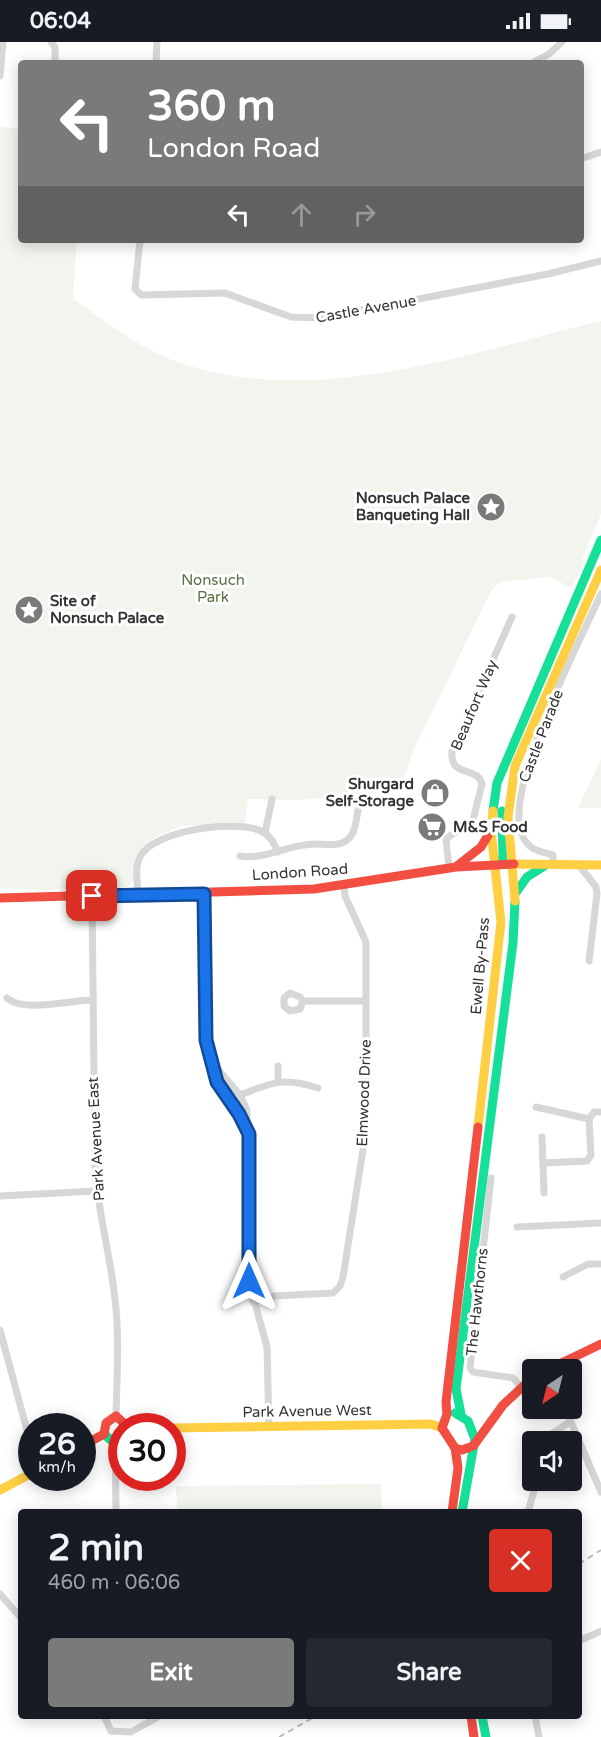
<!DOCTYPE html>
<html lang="en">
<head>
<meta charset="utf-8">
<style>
  body { margin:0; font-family:"Varela Round",sans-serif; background:#242831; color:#f1f3f6; height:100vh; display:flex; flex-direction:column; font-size:22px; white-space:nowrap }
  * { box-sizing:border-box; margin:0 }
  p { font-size:20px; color:#9ea1a6 }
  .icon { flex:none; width:33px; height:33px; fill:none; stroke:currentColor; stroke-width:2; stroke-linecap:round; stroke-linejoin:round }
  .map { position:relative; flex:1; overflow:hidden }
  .details { position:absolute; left:18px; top:1467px; width:564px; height:210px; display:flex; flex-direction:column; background:#171b24; border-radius:6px; box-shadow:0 3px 15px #0003 }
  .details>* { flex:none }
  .banner { position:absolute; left:18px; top:18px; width:566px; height:183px; border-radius:6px; box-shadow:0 3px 15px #0003; background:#7a7a7a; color:#fff; overflow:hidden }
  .needle { width:39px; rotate:215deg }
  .tools { position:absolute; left:522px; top:1317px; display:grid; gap:12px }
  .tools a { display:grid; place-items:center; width:60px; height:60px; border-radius:6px; background:#171b24; box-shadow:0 3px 15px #0003; font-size:30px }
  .speed { position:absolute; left:18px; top:1371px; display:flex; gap:12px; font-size:30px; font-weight:700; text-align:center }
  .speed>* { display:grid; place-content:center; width:78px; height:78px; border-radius:50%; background:#171b24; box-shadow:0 3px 15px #0003; line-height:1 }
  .speed small { font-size:15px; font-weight:400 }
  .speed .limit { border:9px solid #d22; background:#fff; color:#111 }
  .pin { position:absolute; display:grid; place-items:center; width:51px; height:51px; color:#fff; margin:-26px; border-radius:12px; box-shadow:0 3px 9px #0006 }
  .me { position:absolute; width:66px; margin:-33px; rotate:0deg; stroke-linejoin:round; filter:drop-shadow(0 0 4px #0008) }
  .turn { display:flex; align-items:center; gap:21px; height:126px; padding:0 30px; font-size:27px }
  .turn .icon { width:78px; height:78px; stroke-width:2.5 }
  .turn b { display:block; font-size:42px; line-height:51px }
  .lanes { display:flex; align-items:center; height:57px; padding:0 30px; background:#0003; justify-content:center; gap:30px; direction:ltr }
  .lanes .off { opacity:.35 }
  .round { display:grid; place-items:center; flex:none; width:63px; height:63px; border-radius:6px; background:#242831 }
  .headline { display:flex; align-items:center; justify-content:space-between; height:102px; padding:0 30px }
  h1 { font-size:36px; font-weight:700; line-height:45px }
  .primary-button { display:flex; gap:12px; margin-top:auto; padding:12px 30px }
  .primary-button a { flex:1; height:69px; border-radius:6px; background:#7a7a7a; color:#fff; font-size:24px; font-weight:700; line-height:69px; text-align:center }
  .primary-button a+a { background:#242831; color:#f1f3f6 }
  .status { display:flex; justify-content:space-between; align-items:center; height:42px; padding:0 30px; background:#171b24; direction:ltr }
  .status svg { height:16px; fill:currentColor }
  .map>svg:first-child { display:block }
  .green { fill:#f1f5ed }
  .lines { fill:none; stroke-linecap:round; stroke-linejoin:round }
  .street { stroke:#d7d7d7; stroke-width:7 }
  .fast { stroke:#16e098; stroke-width:9 }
  .slow { stroke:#ffcf43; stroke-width:9 }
  .jam { stroke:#f24e42; stroke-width:9 }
  .rail { stroke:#bebebe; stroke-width:2; stroke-dasharray:6 4.5; stroke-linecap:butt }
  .route-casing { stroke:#114b97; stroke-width:15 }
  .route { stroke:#1a73e8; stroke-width:10 }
  .labels { text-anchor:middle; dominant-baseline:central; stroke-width:6; stroke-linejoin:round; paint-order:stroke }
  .street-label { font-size:15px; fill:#333; stroke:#fff }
  .poi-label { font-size:15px; font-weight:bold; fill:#333; stroke:#fff; text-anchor:end }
  .park-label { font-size:15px; fill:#56703f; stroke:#fff }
</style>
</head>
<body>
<div class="status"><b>06:04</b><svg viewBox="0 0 49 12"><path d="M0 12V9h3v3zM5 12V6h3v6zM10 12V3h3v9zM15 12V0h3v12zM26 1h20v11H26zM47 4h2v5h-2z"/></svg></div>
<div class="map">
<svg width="601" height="1695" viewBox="0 0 601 1695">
  <rect width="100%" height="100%" fill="#fff"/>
  <!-- green -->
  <g class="green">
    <path d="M 0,85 L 21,87 L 21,198 L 77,198 L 73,257 C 106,279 140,307 178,320 C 313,368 468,311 601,279 L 601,472 L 582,517 L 585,518 L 572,546 L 549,535 L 500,540 L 491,549 L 413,709 L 400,749 L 297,758 L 248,757 L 245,781 L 181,784 L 154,796 L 134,817 L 134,838 L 127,845 L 46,848 L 0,846 Z"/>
    <polygon points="601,717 601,766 578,766"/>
    <polygon points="381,1442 382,1470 177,1470 176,1444"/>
  </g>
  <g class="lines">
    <!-- street -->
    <g class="street">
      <polyline points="51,0 55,5 55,21"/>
      <polyline points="156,21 157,0"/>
      <polyline points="532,21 549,12 562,0"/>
      <polyline points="0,34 3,0"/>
      <polyline points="580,117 601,110"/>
      <polyline points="140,198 135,247 141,253 225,251 291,275 320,276 548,232 601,219"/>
      <polyline points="265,791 272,757"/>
      <path d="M 240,814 C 267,818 288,802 315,802 C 325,802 338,805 347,798 C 356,791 356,778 358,768"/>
      <path d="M 553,823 L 553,813 C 540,809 530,809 523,795 C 500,752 580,599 601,552"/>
      <polyline points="579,823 596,845 597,852 589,919"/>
      <path d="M 449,826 L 446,798 C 453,788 464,789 472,782 L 482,742 C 478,724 450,736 452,710 L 512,575"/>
      <path d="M 138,852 C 138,841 134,826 140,815 C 153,788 236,777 261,789 C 270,793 274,801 278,810"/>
      <polyline points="204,852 206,998 211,1019 240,1053 247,1068 249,1239 267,1305 269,1385"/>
      <path d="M 92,854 L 95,1124 C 97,1166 109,1207 114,1249 C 120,1290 117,1333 116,1374"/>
      <path d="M 7,956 C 23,971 71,958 92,958"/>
      <polyline points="303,959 300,955 290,951 284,956 284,964 290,969 300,967 303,959 365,959"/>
      <path d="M 211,1019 C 212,1041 238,1068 248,1089"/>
      <polyline points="278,1024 278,1039"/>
      <path d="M 240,1053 C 273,1040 284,1035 318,1046"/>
      <polyline points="536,1065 589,1077 594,1070 601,1070"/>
      <polyline points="542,1095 544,1151"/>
      <polyline points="543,1121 587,1119 591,1113 589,1077"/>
      <polyline points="491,1136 470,1326 473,1330 513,1336 520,1344"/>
      <polyline points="0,1154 96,1149"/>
      <polyline points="517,1185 601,1181"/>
      <polyline points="563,1235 588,1222 601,1222"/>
      <polyline points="253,1260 274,1254 333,1251 340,1244 343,1235 365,1095 366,1010 366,900 345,854 344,843"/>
      <polyline points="0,1288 32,1407"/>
      <polyline points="565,1366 601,1450"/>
      <polyline points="115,1400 116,1470"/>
      <polyline points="547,1400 551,1392 570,1380"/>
      <polyline points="528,1470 537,1438"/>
      <polyline points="0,1552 21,1576"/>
      <polyline points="579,1599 601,1589"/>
      <polyline points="104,1674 111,1689"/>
      <polyline points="535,1674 539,1695"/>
      <polyline points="111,1689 131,1690 160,1674"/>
    </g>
    <!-- fast -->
    <g class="fast">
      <polyline points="493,769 497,741 601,498"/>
      <polyline points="494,822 503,816 502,769"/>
      <polyline points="515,852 527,835 546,823"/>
      <polyline points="455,1371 468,1379 475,1397 462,1470"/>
      <polyline points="461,1372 456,1347 513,901 515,859"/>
      <polyline points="104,1392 112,1399 122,1398"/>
      <polyline points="482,1674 486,1695"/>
    </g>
    <!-- slow -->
    <g class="slow">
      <polyline points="514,822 601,823"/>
      <polyline points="515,859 508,775 515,724 601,528"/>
      <polyline points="478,1085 501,880 491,789 493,769"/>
      <polyline points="172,1386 431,1382 442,1386"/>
      <polyline points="0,1448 32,1431"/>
    </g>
    <!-- jam -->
    <g class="jam">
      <polyline points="457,824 481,805 490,790"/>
      <polyline points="0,856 314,847 456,825 514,822"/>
      <polyline points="547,1328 601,1302"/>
      <polyline points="104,1392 106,1381 116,1374 127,1384"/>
      <polyline points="474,1403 503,1363 532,1336"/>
      <polyline points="82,1404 104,1392"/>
      <polyline points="473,1404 462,1408 455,1406 442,1386 447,1372 446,1360 478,1085"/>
      <polyline points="452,1470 458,1426 455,1406"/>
      <polyline points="471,1674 474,1695"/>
    </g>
    <!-- rail -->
    <g class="rail">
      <polyline points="579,1522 601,1508"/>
      <polyline points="279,1695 316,1674"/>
    </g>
  </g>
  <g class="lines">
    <!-- route casing -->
    <g class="route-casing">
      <polyline id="route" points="92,854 204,852 206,998 217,1040 239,1072 249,1092 249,1239"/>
    </g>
    <!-- route -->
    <use href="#route" class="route"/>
  </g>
  <!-- icons -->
  <defs>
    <g id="sight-disc" transform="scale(1.5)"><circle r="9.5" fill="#7a7a7a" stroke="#fff"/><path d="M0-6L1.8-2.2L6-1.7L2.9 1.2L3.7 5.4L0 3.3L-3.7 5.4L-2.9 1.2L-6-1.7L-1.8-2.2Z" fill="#fff"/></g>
    <g id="shop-disc" transform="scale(1.5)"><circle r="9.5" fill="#7a7a7a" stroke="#fff"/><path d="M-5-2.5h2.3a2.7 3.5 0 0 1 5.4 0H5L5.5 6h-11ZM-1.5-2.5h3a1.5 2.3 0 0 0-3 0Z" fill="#fff"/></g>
    <g id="supermarket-disc" transform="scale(1.5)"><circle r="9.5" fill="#7a7a7a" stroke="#fff"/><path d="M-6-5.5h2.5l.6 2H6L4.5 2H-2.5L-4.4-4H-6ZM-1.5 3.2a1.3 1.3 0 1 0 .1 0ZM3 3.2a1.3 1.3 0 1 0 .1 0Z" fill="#fff"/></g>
  </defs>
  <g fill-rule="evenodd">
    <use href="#sight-disc" x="491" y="465"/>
    <use href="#sight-disc" x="29" y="568"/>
    <use href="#shop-disc" x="435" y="751"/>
    <use href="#supermarket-disc" x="432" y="785"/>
  </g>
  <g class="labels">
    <!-- street labels -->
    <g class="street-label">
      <text transform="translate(366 267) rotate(-10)">Castle Avenue</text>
      <text transform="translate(474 663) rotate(-67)">Beaufort Way</text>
      <text transform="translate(541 694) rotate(-69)">Castle Parade</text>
      <text transform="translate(300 830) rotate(-4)">London Road</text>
      <text transform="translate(480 924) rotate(-85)">Ewell By-Pass</text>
      <text transform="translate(364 1051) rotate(-88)">Elmwood Drive</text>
      <text transform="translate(96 1097) rotate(-93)">Park Avenue East</text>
      <text transform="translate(477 1260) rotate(-84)">The Hawthorns</text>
      <text transform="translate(307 1369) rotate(-1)">Park Avenue West</text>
    </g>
    <!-- poi labels -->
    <g class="poi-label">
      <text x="470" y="456">Nonsuch Palace<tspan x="470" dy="17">Banqueting Hall</tspan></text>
      <text x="50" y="559" text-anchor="start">Site of<tspan x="50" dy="17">Nonsuch Palace</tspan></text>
      <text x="414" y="742">Shurgard<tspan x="414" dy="17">Self-Storage</tspan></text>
      <text x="453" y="785" text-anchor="start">M&amp;S Food</text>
    </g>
    <!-- park labels -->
    <g class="park-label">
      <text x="213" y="538">Nonsuch<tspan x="213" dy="17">Park</tspan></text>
    </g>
  </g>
</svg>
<div class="tools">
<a><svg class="needle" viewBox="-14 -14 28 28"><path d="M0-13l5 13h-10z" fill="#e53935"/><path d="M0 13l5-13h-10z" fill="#9ea1a6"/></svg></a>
<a><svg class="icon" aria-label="sound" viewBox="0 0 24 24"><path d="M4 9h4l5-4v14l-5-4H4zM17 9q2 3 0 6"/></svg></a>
</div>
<div class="speed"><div>26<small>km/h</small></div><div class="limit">30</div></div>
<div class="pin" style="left:92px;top:854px;background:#d93025"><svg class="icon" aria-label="arrive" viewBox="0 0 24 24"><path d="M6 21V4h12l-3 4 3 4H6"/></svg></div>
<svg class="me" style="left:249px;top:1239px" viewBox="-20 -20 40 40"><path d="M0-17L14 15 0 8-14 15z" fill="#1a73e8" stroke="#fff" stroke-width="4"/></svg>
<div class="banner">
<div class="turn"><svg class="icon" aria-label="left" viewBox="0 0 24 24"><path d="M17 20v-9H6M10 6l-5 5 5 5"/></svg><div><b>360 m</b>London Road</div></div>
<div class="lanes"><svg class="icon" aria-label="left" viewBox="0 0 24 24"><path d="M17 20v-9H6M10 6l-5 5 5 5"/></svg><svg class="icon off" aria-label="ahead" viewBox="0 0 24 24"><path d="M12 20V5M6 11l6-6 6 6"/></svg><svg class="icon off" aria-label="right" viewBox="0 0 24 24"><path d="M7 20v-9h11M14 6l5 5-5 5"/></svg></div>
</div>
<section class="details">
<div class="headline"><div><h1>2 min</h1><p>460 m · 06:06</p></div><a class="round" style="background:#d93025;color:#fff"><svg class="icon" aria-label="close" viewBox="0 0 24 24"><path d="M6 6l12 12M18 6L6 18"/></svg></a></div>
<div class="primary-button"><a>Exit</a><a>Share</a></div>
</section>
</div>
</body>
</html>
